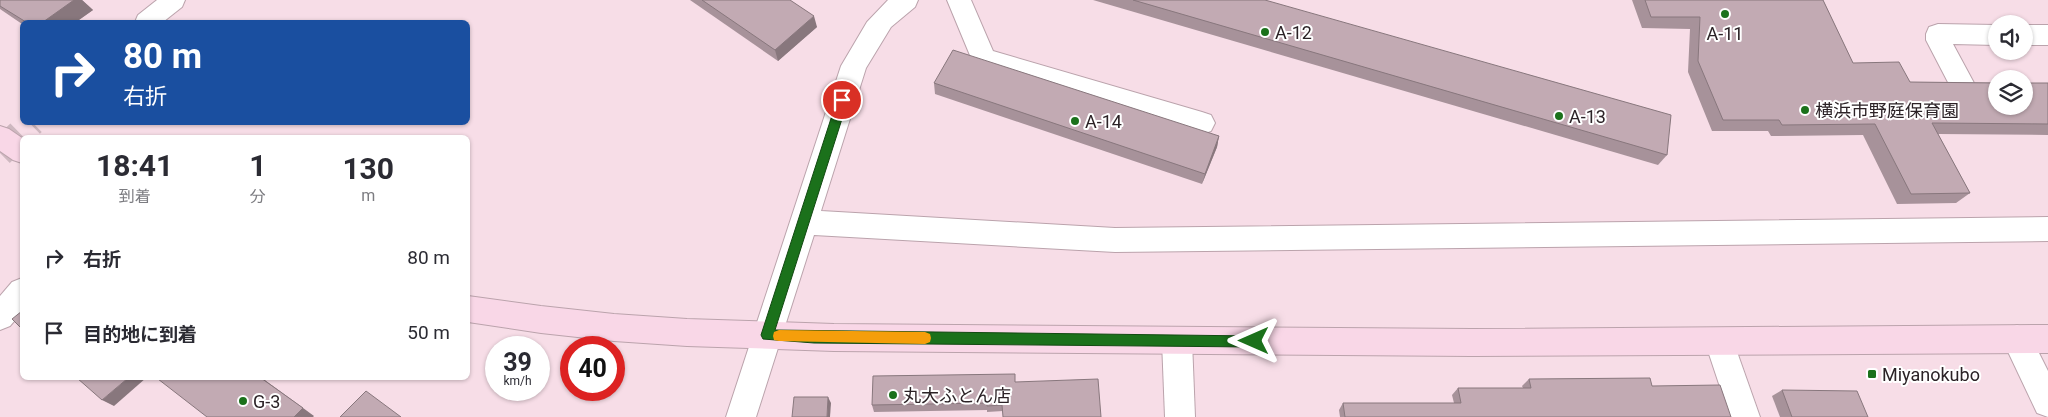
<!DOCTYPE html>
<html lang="ja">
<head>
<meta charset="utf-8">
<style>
  body { margin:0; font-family:Roboto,"Noto Sans JP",sans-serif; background:#f7f7f7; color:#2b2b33; height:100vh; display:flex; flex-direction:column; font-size:19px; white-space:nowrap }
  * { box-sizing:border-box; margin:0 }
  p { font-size:16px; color:#7c7c81 }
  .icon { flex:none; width:28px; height:28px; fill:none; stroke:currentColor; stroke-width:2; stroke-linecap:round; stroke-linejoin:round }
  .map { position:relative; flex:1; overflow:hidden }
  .panel { position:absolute; left:20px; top:135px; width:450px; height:245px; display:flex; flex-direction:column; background:#fff; border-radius:8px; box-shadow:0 1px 4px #0004 }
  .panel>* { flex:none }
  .guide { position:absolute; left:20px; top:20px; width:450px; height:105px; border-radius:8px; box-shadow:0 1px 4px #0004; background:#1a4fa0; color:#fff; overflow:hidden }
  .fabs { position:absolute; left:1988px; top:15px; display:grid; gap:10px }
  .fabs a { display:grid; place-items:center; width:45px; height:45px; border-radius:50%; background:#fff; box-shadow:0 1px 4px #0004; font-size:25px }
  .speed { position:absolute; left:485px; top:336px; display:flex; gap:10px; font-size:25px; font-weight:700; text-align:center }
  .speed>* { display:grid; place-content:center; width:65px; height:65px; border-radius:50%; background:#fff; box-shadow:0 1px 4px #0004; line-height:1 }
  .speed small { font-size:12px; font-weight:400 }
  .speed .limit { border:8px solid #d22; background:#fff; color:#111 }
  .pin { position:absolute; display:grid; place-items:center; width:42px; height:42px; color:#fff; margin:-21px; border:2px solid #fff; border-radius:50%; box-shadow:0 1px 5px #0007 }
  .me { position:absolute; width:55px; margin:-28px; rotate:270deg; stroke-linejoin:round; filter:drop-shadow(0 0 4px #0008) }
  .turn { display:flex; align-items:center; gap:18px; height:105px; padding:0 20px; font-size:22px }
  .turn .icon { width:65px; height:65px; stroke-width:2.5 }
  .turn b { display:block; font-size:35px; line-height:42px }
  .eta { display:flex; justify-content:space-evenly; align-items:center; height:85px; text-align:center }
  .eta b { font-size:30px; font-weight:700; line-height:35px }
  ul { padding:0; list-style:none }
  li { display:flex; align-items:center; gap:15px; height:75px; padding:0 20px }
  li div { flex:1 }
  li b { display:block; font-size:19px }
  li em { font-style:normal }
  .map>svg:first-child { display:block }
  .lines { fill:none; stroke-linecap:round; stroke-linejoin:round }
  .street-tunnel { stroke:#ceb8c0; stroke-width:28; stroke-dasharray:28 14; stroke-linecap:butt }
  .street-casing { stroke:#bba3ac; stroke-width:2 }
  .secondary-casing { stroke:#bba3ac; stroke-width:2 }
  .street { fill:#fff; fill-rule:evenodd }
  .secondary { fill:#f9d7e7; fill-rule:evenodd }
  .wall { fill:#a7929a }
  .shaded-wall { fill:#88777d }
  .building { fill:#c2aab3; stroke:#88777d }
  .route { fill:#1b711b; stroke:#124912 }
  .slow { fill:#f59e0b }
  .poi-dot { fill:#1b711b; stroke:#fff; stroke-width:2 }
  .labels { text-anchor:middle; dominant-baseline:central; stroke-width:4; stroke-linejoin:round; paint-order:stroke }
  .poi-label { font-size:18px; fill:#2b2226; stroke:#fff; text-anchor:start }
</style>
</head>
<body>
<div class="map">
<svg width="2048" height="417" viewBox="0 0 2048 417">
  <rect width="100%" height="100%" fill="#f7dde7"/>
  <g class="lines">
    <!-- street-tunnel -->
    <polyline class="street-tunnel" points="0,153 32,122"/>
    <!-- street casing -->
    <g class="street-casing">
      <g id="street">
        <polygon points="157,0 185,0 182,7 163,22 135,22 138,15"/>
        <polygon points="888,0 918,0 915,7 891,27 866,68 821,211 1115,228 2048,217 2048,241 1115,252 814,235 756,417 726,417 841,66 867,22"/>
        <polygon points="947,0 971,0 993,51 1202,112 1211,115 1215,123 1211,131 1202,134 974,65"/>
        <polygon points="1938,24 1996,25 1996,45 1953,44 1974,83 1970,90 1961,93 1952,90 1926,40 1926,34 1929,27"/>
        <rect x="2024" y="25" width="24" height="20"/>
        <polygon points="22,278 22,312 10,326 0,330 0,296 12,282"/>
        <polygon points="2017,325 2027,329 2048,371 2048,417 2037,413 2002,339 2007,329"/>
        <polygon points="1177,327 1187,331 1192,341 1195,417 1165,417 1162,341 1167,331"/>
        <polygon points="1720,328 1730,332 1760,417 1730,417 1705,342 1710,332"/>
      </g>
    </g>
    <!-- secondary casing -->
    <g class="secondary-casing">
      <g id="secondary">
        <polygon points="0,126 9,129 22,138 22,163 13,160 0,151"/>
        <polygon points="468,296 541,306 614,314 687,319 834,324 1472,329 2048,325 2048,353 1472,356 834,351 687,346 614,341 541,333 468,322"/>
      </g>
    </g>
    <!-- street -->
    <use href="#street" class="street"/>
    <!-- secondary -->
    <use href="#secondary" class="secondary"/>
  </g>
  <!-- wall -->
  <g class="wall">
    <polygon points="0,0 82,0 93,10 76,22 22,22 22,24 0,9"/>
    <polygon points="690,0 790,0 817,27 778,61"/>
    <polygon points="1093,0 1265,0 1667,155 1658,165"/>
    <polygon points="1632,0 1823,0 1853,63 1910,82 2048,83 2048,135 1938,134 1970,193 1956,203 1897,204 1863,135 1771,136 1768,131 1712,131 1688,72 1690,29 1642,28"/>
    <polygon points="934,83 1219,136 1217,147 1202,184 935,94"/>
    <polygon points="1529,379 1652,386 1731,417 1340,417 1339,410 1343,403 1454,403 1452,395 1458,388 1523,388 1522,386"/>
    <polygon points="1015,382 1003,411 987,412 987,410 874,412 872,405"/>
    <polygon points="1782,390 1868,417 1780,417 1772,396"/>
  </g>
  <!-- shaded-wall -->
  <g class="shaded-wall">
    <polygon points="74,0 82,0 93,10 76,22 43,22"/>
    <polygon points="814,16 817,27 778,61 775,50"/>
    <polygon points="1219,136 1217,147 1202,184 1205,174"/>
    <polygon points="128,378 146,378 114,406 102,400"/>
    <polygon points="261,378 262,378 314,416 313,417 294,417"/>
    <polygon points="828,397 831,403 830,417 827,417"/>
  </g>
  <!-- building -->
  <g class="building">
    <polygon points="0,0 74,0 43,22 26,22 0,6"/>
    <polygon points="702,0 790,0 814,16 775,50"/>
    <polygon points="1133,0 1265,0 1671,115 1667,155"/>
    <polygon points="1645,0 1823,0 1853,63 1899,62 1910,82 1996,83 1996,106 2024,106 2024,83 2048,83 2048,124 1932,123 1970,193 1911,194 1875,124 1782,125 1779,120 1723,120 1698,61 1700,17 1651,17"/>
    <polygon points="953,50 1219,136 1205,174 934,83"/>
    <polygon points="22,311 22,329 12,319"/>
    <polygon points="1015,374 1015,382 1098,379 1101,417 1003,417 1002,405 987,406 987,403 872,405 873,376"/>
    <polygon points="77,378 128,378 102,400"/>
    <polygon points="160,378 261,378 303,408 294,417 207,417 158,379"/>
    <polygon points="1650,378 1652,386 1720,385 1731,417 1345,417 1343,403 1461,403 1458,388 1531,388 1529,379"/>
    <polygon points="1782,390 1857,391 1868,417 1792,417"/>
    <polygon points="366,391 401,417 340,417"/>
    <polygon points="794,397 828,397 827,417 792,417"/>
  </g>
  <!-- route -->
  <polygon class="route" points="842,96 848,100 775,330 1254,336 1259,337 1261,341 1259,345 1254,347 814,343 763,339 761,335 837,100"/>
  <!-- slow -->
  <polygon class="slow" points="779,330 925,332 930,334 931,338 930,342 925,344 779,341 774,340 773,336 774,332"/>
  <!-- markers -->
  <g class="poi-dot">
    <circle cx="1725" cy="14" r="5"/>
    <circle cx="1265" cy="32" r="5"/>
    <circle cx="1805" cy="110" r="5"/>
    <circle cx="1559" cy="116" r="5"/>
    <circle cx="1075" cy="121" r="5"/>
    <rect x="1867" y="369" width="10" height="10" rx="2.5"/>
    <circle cx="893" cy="395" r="5"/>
    <circle cx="243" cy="401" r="5"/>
  </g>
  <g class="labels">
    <!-- poi labels -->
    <g class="poi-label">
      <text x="1275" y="32">A-12</text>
      <text x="1725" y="33" text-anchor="middle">A-11</text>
      <text x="1815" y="110">横浜市野庭保育園</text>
      <text x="1569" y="116">A-13</text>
      <text x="1085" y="121">A-14</text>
      <text x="1882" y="374">Miyanokubo</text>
      <text x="903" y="395">丸大ふとん店</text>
      <text x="253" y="401">G-3</text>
    </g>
  </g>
</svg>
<div class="fabs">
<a><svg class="icon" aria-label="sound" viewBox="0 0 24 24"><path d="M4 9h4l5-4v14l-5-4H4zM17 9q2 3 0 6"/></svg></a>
<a><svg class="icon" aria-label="layers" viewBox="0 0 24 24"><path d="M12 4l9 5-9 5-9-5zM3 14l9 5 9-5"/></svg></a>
</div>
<div class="speed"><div>39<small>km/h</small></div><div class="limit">40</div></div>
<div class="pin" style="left:842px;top:100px;background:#d93025"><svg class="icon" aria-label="arrive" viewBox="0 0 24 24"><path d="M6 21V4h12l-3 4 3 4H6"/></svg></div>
<svg class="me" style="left:1254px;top:341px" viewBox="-20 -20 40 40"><path d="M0-17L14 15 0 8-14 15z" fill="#1b711b" stroke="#fff" stroke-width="4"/></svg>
<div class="guide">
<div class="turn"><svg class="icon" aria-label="right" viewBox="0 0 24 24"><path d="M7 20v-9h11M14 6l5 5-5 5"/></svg><div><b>80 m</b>右折</div></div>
</div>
<section class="panel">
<div class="eta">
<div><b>18:41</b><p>到着</p></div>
<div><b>1</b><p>分</p></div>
<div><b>130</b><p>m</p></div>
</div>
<ul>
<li><svg class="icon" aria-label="right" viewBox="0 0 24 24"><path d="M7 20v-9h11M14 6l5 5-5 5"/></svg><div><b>右折</b></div><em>80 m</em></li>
<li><svg class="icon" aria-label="arrive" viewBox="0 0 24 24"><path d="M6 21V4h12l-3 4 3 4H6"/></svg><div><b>目的地に到着</b></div><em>50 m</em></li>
</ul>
</section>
</div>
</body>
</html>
